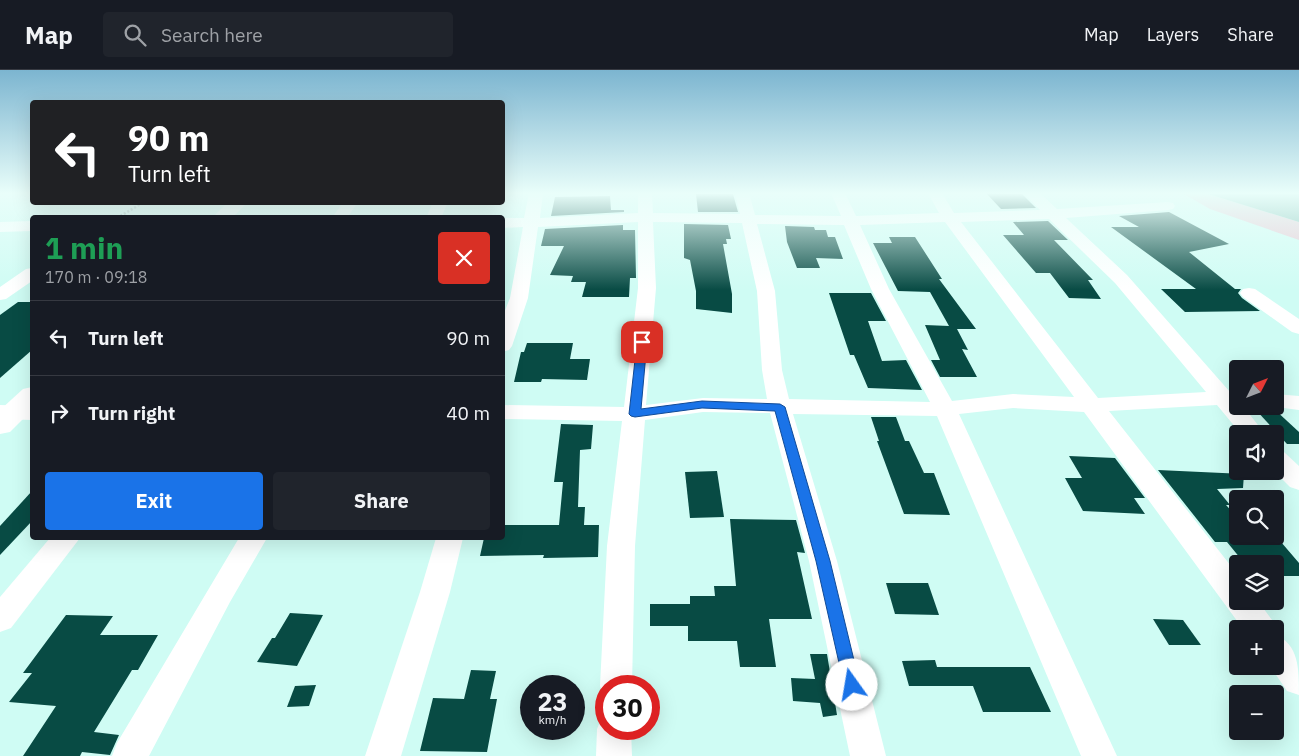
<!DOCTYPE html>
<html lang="en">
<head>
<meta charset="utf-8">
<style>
  body { margin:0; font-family:"IBM Plex Sans",sans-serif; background:#20242c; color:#f1f3f6; height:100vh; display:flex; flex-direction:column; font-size:19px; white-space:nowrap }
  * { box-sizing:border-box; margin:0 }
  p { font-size:16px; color:#9ea1a6 }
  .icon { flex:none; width:28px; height:28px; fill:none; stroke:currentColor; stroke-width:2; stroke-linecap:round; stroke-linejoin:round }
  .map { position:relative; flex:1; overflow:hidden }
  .sheet { position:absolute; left:30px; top:145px; width:475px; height:325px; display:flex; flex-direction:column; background:#171b24; border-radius:5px; box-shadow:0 5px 20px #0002 }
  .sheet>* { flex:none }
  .banner { position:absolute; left:30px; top:30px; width:475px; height:105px; border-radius:5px; box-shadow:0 5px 20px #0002; background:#202124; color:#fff; overflow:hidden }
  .needle { width:32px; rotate:48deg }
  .fabs { position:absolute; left:1229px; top:290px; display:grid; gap:10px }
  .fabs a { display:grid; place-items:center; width:55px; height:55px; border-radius:5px; background:#171b24; box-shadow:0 5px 20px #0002; font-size:25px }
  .speed { position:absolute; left:520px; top:605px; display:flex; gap:10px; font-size:25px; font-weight:700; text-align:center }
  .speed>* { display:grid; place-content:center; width:65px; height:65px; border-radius:50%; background:#171b24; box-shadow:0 5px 20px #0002; line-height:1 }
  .speed small { font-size:12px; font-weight:400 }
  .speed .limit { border:8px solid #d22; background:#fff; color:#111 }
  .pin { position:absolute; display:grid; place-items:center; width:42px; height:42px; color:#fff; margin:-21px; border-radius:10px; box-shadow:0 2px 8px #0006 }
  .me { position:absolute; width:55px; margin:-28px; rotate:347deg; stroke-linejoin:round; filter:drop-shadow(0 0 4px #0008) }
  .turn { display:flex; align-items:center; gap:18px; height:105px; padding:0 15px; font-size:22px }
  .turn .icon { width:65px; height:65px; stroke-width:2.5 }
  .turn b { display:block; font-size:35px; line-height:42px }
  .round { display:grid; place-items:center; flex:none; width:52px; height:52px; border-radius:5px; background:#20242c }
  .summary { display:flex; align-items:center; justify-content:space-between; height:85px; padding:0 15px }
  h1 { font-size:30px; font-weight:800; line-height:38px; color:#1e9e55 }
  .action { display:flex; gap:10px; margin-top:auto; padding:10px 15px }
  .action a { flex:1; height:58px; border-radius:5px; background:#1a73e8; color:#fff; font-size:20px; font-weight:800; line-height:58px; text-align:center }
  .action a+a { background:#20242c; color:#f1f3f6 }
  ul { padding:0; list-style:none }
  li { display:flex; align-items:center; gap:15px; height:75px; padding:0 15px; border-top:1px solid #363941 }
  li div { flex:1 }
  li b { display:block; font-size:19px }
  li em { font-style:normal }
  header { display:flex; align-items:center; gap:30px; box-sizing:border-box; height:70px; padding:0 25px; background:#171b24; border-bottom:1px solid #363941 }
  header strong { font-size:24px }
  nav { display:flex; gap:28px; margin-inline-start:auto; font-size:18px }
  .search { width:350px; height:45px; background:#20242c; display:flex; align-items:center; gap:12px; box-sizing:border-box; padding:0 18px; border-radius:5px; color:#9ea1a6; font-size:19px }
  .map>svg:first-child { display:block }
  .green { fill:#eac6d2 }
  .water { fill:#7ab6ac }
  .building { fill:#084b44 }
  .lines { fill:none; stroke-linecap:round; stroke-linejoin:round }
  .path { stroke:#7f9e99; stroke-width:2.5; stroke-dasharray:2 2; stroke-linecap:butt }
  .minor { fill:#fff; fill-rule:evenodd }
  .tertiary { fill:#fff; fill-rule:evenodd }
  .route { fill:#1a73e8; stroke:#114b97 }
</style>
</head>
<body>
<header>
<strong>Map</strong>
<div class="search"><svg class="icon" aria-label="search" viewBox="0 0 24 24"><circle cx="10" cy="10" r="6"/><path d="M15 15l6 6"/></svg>Search here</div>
<nav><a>Map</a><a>Layers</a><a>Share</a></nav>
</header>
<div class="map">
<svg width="1299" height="686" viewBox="0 0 1299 686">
  <rect width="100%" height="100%" fill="#cffcf4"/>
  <!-- green -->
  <polygon class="green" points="1182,123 1205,123 1299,152 1299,170 1210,139"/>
  <!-- water -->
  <polygon class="water" points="1205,123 1299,123 1299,152"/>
  <!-- building -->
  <g class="building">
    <polygon points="986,123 1022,124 1036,138 1001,139"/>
    <polygon points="696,124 733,124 738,142 698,142"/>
    <polygon points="610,126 611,140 624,140 624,142 551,146 555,127"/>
    <polygon points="1169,142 1229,174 1189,182 1235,219 1241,219 1238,223 1242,228 1260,241 1185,242 1161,219 1196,219 1111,157 1139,157 1119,146"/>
    <polygon points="1048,151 1068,170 1054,170 1093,210 1088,210 1101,229 1069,228 1050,203 1036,203 1003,165 1024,165 1013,152"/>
    <polygon points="684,154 728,155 731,169 726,169 727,174 723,174 732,224 732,243 696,239 696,221 690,190 684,188"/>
    <polygon points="623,155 623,160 635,160 636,208 630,208 629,227 582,227 586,212 571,212 573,206 550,205 564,176 541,176 545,159"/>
    <polygon points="785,156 814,157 815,160 826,160 828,167 835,167 843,189 816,188 820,198 797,198 787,172"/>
    <polygon points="889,167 915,167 942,209 939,209 976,259 957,259 968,280 962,279 977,307 940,307 931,290 940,290 925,255 949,256 930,222 898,221 873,173 892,173"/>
    <polygon points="829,223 871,223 886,251 868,251 882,291 906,290 922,320 868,318 854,285 850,285"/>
    <polygon points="18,232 32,232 32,280 0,308 0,245"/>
    <polygon points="527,273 573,273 570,289 590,289 587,310 542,309 541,312 514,312 521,282 524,282"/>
    <polygon points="1260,336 1273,338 1299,362 1299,374 1287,374 1256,340"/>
    <polygon points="871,347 896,347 905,371 909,371 924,403 934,403 950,445 904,444 877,371 879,371"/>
    <polygon points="561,354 593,355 591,379 580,380 578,437 585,437 584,455 599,455 598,487 543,488 544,485 480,486 484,468 502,468 502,455 559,455 563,412 554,412"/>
    <polygon points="1069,386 1115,388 1145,428 1134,428 1145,444 1083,441 1065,408 1082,408"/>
    <polygon points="1158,400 1244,404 1243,418 1217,419 1230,435 1226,435 1238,448 1238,466 1253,466 1260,474 1275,474 1275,465 1299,493 1299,506 1275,506 1275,494 1245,494 1227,472 1215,472"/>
    <polygon points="717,401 724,447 690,448 685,402"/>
    <polygon points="32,421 32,451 0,485 0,456"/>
    <polygon points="730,449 796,450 805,483 797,482 812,549 769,549 776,597 740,597 737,571 688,571 688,556 650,556 650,534 690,534 690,526 715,526 714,516 736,516"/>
    <polygon points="886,513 928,513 939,545 895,544"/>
    <polygon points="290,543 323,545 297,596 257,592 272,568 275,568"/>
    <polygon points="66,545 113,546 100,565 158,565 138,600 132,600 94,662 119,665 110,685 82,682 80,686 23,686 56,636 9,632 32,603 23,603"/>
    <polygon points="1153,549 1183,550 1201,575 1169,575"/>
    <polygon points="810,584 827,584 837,645 823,647 820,633 793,631 791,608 815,609"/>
    <polygon points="935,590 937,597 1030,597 1051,642 983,642 973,616 909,616 902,591"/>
    <polygon points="471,600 496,601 490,629 497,629 487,682 420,681 433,628 464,629"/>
    <polygon points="316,615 309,636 287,637 295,616"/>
  </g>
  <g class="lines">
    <!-- path -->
    <polyline class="path" points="117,148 144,132"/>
    <!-- minor -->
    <g class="minor">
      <path d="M 529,123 L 543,123 L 540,148 L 638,143 L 638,123 L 652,123 L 653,143 L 740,144 L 735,123 L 749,123 L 755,145 L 841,146 L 831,123 L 845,123 L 856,146 L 939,143 L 928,123 L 942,123 L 954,143 L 1040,140 L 1024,123 L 1040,123 L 1057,139 L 1168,132 L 1173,133 L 1175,136 L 1173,139 L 1168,140 L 1066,148 L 1127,205 L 1230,322 L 1238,322 L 1238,336 L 1243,336 L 1265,364 L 1241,364 L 1217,335 L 1109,341 L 1238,505 L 1238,531 L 1258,531 L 1272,550 L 1276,559 L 1275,562 L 1275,559 L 1243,559 L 1084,342 L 1013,338 L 959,344 L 1117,686 L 1081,686 L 937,346 L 793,344 L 837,491 L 886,686 L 850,686 L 809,491 L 770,343 L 703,342 L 645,350 L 635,476 L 632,616 L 606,616 L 606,628 L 604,627 L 600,616 L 607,476 L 622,351 L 502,349 L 502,335 L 624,337 L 638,218 L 638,152 L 538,157 L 528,228 L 512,276 L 509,280 L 502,282 L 502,248 L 510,228 L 523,157 L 502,158 L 502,148 L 524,148 ZM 1049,149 L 1115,213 L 1206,322 L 1098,328 L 961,152 ZM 653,152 L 742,153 L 757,221 L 762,300 L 767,329 L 703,328 L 646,335 L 656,218 ZM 945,152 L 1074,327 L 1013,324 L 952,331 L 889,219 L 860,155 ZM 757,154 L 844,155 L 871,219 L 930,332 L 789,329 L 782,300 L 775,221 Z"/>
      <polygon points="343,132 358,132 347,148 332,148"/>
      <polygon points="433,132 448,132 441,148 426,148"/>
      <polygon points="32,151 32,161 0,162 0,152"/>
      <polygon points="32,198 32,211 6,229 0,230 0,217 26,199"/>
      <polygon points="1249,218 1255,219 1299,249 1299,264 1292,262 1243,227 1240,223 1243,219"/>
      <polygon points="1275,324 1299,326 1299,340 1269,336 1275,336"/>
      <polygon points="0,335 32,336 32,350 0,349"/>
      <polygon points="1275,380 1284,382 1299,396 1299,420 1290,417 1274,401"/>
      <polygon points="50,468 80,468 11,558 0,562 0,527"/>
      <polygon points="239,468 267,468 230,532 149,686 112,686 117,673"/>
      <polygon points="436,468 463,468 450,522 401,686 365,686 420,522"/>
      <path d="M 1275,564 C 1299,575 1299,598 1299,625 L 1287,621 L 1270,596 L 1275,596 Z"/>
      <polygon points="606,645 606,659 631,659 632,686 596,686 597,659 602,647"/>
    </g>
    <!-- tertiary -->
    <g class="tertiary">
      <polygon points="228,132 248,132 232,148 212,148"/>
      <polygon points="32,317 32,340 10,362 0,364 0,340 23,319"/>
    </g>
  </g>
  <!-- sky -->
  <linearGradient id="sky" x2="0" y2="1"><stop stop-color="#7cb5d0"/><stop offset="0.56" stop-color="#e9fefa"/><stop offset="1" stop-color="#e9fefa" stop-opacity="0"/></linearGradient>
  <rect width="1299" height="220" fill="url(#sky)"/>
  <!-- route -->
  <polygon class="route" points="642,269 647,272 641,339 702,331 780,334 785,337 830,491 860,615 858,621 852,623 846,621 844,615 816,491 775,341 702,338 635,347 631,346 629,344 637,272"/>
</svg>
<div class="fabs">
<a><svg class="needle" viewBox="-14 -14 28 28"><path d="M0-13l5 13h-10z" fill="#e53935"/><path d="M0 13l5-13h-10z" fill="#9ea1a6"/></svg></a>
<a><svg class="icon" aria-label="sound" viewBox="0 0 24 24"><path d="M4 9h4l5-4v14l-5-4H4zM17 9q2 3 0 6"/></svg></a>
<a><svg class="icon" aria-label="search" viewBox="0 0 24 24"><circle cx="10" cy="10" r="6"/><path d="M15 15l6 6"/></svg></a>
<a><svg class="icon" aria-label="layers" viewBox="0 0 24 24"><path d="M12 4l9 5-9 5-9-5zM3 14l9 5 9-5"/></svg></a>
<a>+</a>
<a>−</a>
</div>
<div class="speed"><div>23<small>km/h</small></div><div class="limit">30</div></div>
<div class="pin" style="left:642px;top:272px;background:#d93025"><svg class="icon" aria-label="arrive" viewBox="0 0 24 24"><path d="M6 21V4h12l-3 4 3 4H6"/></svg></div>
<svg class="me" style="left:852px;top:615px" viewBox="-20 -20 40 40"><circle r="19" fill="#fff"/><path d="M0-13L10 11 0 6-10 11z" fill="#1a73e8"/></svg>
<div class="banner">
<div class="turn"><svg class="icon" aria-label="left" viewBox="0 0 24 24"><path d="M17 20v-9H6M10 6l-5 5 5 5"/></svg><div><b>90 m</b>Turn left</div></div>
</div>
<section class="sheet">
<div class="summary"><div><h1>1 min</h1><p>170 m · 09:18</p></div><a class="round" style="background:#d93025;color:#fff"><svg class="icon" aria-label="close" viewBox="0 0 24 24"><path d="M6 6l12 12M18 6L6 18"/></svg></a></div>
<ul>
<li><svg class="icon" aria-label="left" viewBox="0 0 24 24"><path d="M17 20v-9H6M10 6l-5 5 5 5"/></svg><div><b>Turn left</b></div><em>90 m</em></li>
<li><svg class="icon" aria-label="right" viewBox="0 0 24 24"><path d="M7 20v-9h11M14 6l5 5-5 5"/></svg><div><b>Turn right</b></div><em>40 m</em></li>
</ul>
<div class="action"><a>Exit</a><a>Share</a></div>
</section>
</div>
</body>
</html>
